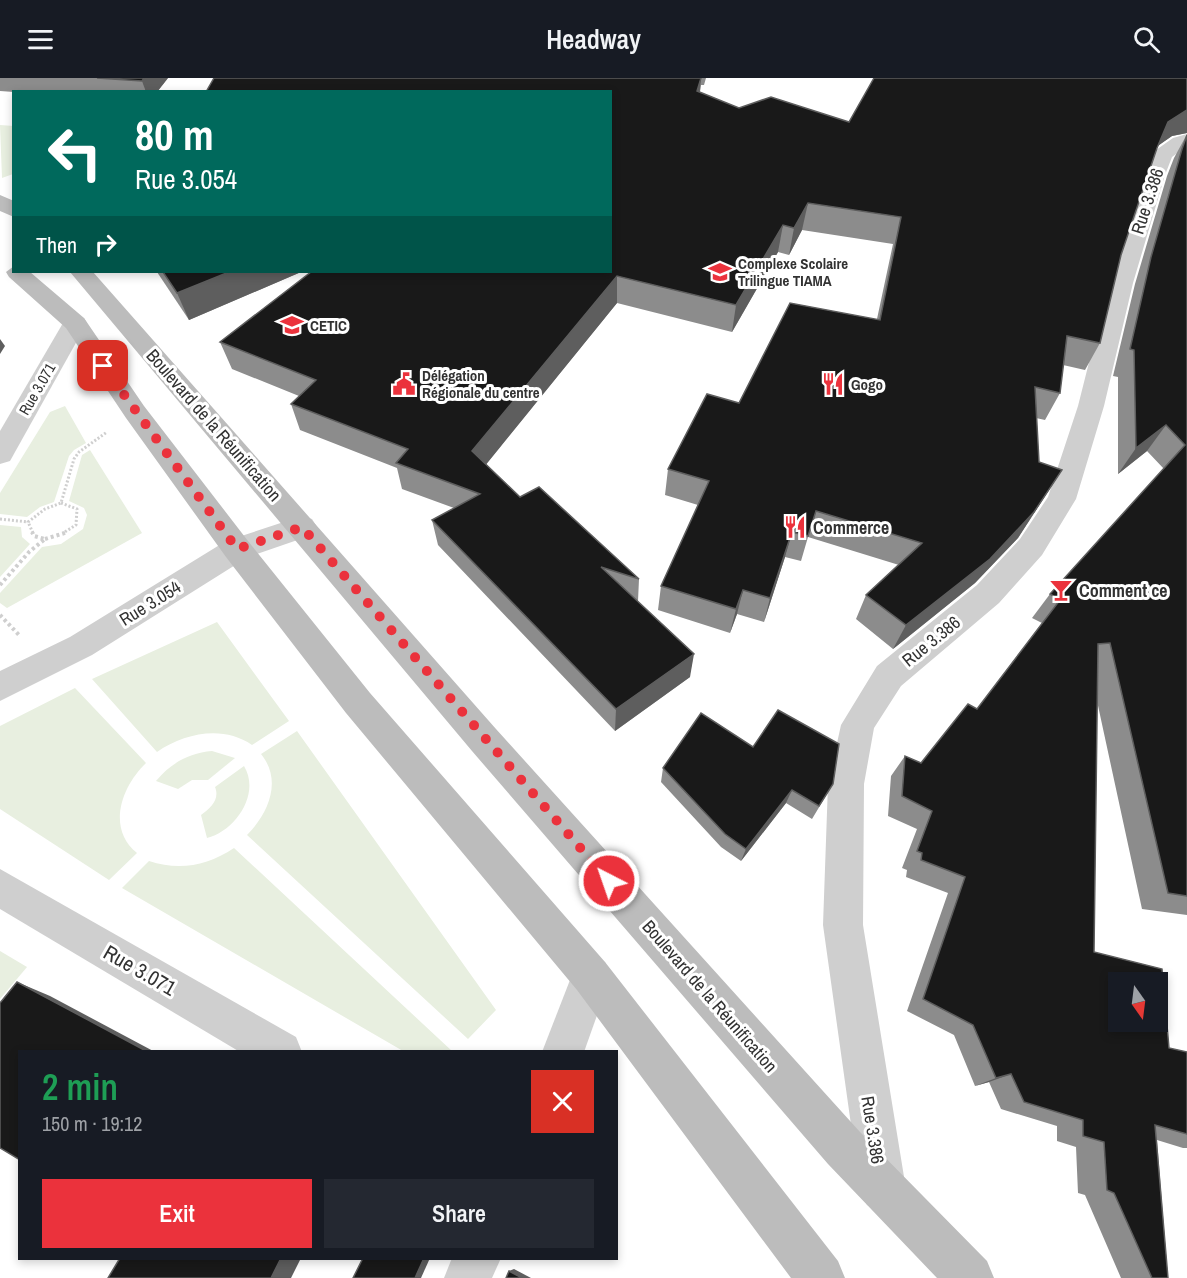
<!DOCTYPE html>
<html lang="en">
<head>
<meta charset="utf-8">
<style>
  body { margin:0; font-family:"Archivo Narrow",sans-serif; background:#242831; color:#f1f3f6; height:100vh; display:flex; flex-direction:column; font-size:22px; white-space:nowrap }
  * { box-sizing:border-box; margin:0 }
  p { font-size:20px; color:#9ea1a6 }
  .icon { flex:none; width:33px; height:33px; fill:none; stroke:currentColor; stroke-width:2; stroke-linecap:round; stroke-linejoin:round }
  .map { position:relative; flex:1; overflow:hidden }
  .side { position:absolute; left:18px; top:972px; width:600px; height:210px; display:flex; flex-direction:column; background:#171b24; border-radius:0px; box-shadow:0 3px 9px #0003 }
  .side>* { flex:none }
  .hud { position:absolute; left:12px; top:12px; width:600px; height:183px; border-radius:0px; box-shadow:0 3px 9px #0003; background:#00695c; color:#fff; overflow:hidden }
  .needle { width:39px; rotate:166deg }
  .controls { position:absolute; left:1108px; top:894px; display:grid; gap:12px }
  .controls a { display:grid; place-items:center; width:60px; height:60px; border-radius:0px; background:#171b24; box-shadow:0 3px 9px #0003; font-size:30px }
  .pin { position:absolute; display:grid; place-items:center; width:51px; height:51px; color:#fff; margin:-26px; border-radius:12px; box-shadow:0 3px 9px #0006 }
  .me { position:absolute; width:66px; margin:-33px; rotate:319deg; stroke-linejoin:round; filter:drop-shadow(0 0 4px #0008) }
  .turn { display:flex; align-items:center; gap:21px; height:126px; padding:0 24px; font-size:27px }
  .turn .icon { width:78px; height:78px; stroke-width:2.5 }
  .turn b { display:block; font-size:42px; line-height:51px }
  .then { display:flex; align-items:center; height:57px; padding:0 24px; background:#0003; gap:12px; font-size:22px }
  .round { display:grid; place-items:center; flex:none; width:63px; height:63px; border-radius:0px; background:#242831 }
  .head { display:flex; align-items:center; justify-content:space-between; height:102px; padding:0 24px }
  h1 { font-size:36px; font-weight:600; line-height:45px; color:#1e9e55 }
  .cta { display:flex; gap:12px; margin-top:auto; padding:12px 24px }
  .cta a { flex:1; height:69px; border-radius:0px; background:#eb323c; color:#fff; font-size:24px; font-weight:600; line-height:69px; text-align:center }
  .cta a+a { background:#242831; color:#f1f3f6 }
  header { display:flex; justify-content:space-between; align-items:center; height:78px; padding:0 24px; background:#171b24; font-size:27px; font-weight:600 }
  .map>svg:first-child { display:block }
  .green { fill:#e8efe0 }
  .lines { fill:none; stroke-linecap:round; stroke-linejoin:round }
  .path-far1 { stroke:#cfcfcf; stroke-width:3; stroke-dasharray:2 2; stroke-linecap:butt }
  .path { stroke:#cfcfcf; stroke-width:4; stroke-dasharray:3 3; stroke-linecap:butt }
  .minor { fill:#cfcfcf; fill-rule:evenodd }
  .tertiary { fill:#cfcfcf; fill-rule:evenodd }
  .secondary { fill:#bcbcbc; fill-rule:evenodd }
  .wall { fill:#8c8c8c }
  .shaded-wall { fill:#5e5e5e }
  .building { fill:#191919; stroke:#5e5e5e; stroke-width:1.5; fill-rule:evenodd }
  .route { stroke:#eb323c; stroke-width:10; stroke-dasharray:0 18 }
  .labels { text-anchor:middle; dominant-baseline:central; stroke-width:6; stroke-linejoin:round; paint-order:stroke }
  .far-poi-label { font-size:15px; font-weight:bold; fill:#323232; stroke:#fff; text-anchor:start }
  .far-street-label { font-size:15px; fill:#323232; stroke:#fff }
  .street-label { font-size:18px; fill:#323232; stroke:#fff }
  .poi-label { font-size:18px; font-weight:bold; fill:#323232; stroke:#fff; text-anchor:start }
  .near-street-label { font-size:21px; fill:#323232; stroke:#fff }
</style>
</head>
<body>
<header><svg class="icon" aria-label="menu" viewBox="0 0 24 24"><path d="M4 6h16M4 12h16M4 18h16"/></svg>Headway<svg class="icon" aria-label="search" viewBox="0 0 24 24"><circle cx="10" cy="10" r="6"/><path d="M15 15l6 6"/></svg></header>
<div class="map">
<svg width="1187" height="1200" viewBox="0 0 1187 1200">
  <rect width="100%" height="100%" fill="#fff"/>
  <!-- green -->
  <g class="green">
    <polygon points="0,47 14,48 13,96 2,100"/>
    <polygon points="65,328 86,365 74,372 69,378 54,424 40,429 27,439 0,436 0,415 50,334"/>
    <polygon points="90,372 142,455 7,530 0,525 0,515 42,469 61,466 83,451 87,437 84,430 69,423 82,377"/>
    <polygon points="0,447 21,449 22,459 30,466 0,499"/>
    <path d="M 217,544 L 289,643 L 252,667 C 223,647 185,655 157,674 L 92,601 Z"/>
    <path d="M 75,610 L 146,685 C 122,708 106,750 137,775 L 109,802 L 0,731 L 0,648 Z"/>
    <path d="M 297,653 L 496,932 L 468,961 L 247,757 C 268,736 283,703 261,676 Z"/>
    <path d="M 212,673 L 235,680 L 208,702 L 192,702 L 178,711 L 156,703 C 171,685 189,675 212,673 Z"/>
    <path d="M 244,688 C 261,716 235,753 207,760 L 201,737 C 211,730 220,721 215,709 Z"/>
    <path d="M 234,770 L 452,973 L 403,973 L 122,810 L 149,783 C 179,793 207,788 234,770 Z"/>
    <polygon points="0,873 27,889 0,921"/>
  </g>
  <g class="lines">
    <!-- path-far1 -->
    <g class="path-far1">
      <polyline points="61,425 77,431 76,447 63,455"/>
      <polyline points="0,441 28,444"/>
      <polyline points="33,455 28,444 45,431 61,425 74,381 79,374 107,354"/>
    </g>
    <!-- path -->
    <g class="path">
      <polyline points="45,461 68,454"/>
      <polyline points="0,507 29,474 45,461 34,458 32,454"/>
      <polyline points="0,537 19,557"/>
    </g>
    <!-- minor -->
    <g class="minor">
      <polygon points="1187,56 1187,68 1172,79 1165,97 1133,205 1104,328 1076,421 1042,477 999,525 901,608 874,650 864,706 863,847 906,1111 899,1127 883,1134 867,1127 860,1111 823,847 828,706 841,647 877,588 977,507 1020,461 1048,419 1078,328 1109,205 1145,97 1156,72 1173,60"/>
      <polygon points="75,238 84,240 87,245 10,383 0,386 0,353 63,245 66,240"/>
      <polygon points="0,791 296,959 302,974 240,974 0,831"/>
      <polygon points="591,878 605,884 611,898 584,974 542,974 577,884"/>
      <polygon points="452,1180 501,1180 492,1200 444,1200"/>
    </g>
    <!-- tertiary -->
    <polygon class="tertiary" points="302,438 312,441 317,449 312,457 248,479 92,577 0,623 0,593 70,559 226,463"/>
    <!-- secondary -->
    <g class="secondary">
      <polygon points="0,117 14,123 14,139 0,133"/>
      <polygon points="14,188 14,194 30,194 84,240 144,328 248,463 370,615 605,884 838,1183 845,1200 791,1200 577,912 346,635 226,479 126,340 66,250 9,199 6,194"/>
      <polygon points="70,194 93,194 496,651 860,1054 987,1183 994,1200 937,1200 828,1086 472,673"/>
    </g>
  </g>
  <!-- wall -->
  <g class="wall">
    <polygon points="0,0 168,0 157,14 14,14 0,13"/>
    <polygon points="214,0 706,0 704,7 701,7 700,14 739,30 849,44 1187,0 1187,55 1172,58 1157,68 1121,177 1100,265 1085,292 1063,287 1060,315 1045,342 1036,340 1039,384 1062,392 1018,460 975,505 893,571 856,541 866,517 899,487 808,459 801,483 785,479 764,544 737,536 730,555 658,532 661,508 698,427 665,417 668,391 739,325 877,241 893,166 802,152 789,177 778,174 732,254 617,225 486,386 520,419 639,501 638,523 690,599 615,653 438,467 432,442 454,430 402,411 397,390 300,352 291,326 299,318 232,291 220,264 610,194"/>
    <polygon points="1187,56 1187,837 1142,831 1097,623 1094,874 1169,970 1187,974 1187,1070 1183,1070 1157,1062 1168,1200 1121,1200 1085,1117 1078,1115 1076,1069 1057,1063 1057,1048 1001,1031 989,1004 975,1008 954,957 907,933 948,815 906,799 907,792 902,790 917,751 888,738 891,698 905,678 921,685 977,631 1042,545 1032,540 1050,516 1164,391 1147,373 1118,396 1118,299 1113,298 1135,206 1167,98 1174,80"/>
    <polygon points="157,194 301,194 189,242"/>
    <polygon points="753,669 833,706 812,741 786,725 741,783 721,769 661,704 663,690"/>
  </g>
  <!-- shaded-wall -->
  <g class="shaded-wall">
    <polygon points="144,0 168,0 157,14 146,14 142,3"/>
    <polygon points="701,0 699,23 697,13"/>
    <polygon points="1185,32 1187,32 1187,55 1172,58 1155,70 1168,44"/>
    <polygon points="808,125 802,152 789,177 794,150"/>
    <polygon points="783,147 778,174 732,254 736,227"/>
    <polygon points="229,194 301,194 189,242 177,215"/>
    <polygon points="617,198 617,225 476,399 472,373"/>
    <polygon points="0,261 5,268 0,276"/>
    <polygon points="1166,347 1147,373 1118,396 1136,370"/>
    <polygon points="1062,392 1018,460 975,505 893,571 906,547"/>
    <polygon points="792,454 785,479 764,544 770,520"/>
    <polygon points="743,512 737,536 730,555 736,531"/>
    <polygon points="694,576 690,599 615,653 616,631"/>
    <polygon points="792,712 786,725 741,783 746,771"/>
    <polygon points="17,904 50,918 155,974 148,974"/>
    <polygon points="1011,996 989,1004 975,1008 996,1000"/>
    <polygon points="281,1180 301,1180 291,1200 271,1200"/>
    <polygon points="424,1180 430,1180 421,1200 415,1200"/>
    <polygon points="514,1191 531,1200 522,1200 509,1193"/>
  </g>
  <!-- building -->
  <g class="building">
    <polygon points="97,0 144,0 142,3"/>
    <polygon points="214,0 701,0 697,13 739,30 771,19 849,44 874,0 1187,0 1187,32 1168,44 1157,70 1121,177 1100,265 1067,258 1060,315 1035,309 1039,384 1062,392 1034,434 990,481 906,547 866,517 922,465 816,433 808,458 792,454 770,520 743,512 736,531 661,508 709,403 668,391 707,316 739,325 790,225 880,242 901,139 808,125 794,150 783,147 736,227 617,198 472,373 520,419 539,409 639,501 601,489 694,576 616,631 432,442 480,416 396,385 408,371 291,326 316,302 220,264 311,194 610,194 610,14 206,14"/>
    <path d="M 1187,57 L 1187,818 L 1168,815 L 1110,565 L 1098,566 L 1094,874 L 1162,891 L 1169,970 L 1187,974 L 1187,1056 L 1155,1047 L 1168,1200 L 1152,1200 L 1114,1115 L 1107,1112 L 1104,1064 L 1083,1058 L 1083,1042 L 1024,1024 L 1011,996 L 996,1000 L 973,947 L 923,921 L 965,799 L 921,782 L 922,775 L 917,773 L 932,733 L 902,718 L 905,678 L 921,685 L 968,626 L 977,631 L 1060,522 L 1050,516 L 1185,367 L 1166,347 L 1136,370 L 1134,272 L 1130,271 L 1151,179 L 1182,71 ZM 1119,904 L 1158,904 L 1158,944 L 1119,944 Z"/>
    <polygon points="163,194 229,194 177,215"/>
    <polygon points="778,632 839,666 833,706 819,728 792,712 746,771 725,756 663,690 701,635 753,669"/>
    <polygon points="17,904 148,974 20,974 20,1082 0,1070 0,925"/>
    <polygon points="120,1180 281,1180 271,1200 108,1200"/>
    <polygon points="363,1180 424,1180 415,1200 353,1200"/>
    <polygon points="509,1193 522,1200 506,1200"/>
  </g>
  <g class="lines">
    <!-- route -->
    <polyline class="route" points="103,288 237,471 302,449 609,803"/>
  </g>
  <!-- icons -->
  <defs>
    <g id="school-bare" transform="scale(1.8)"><path d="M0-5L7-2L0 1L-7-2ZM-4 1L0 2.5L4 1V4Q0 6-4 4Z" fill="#eb323c" stroke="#fff" stroke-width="2.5" paint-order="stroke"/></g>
    <g id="civic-bare" transform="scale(1.8)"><path d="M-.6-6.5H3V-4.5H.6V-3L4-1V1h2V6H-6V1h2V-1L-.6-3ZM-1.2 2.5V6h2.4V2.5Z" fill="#eb323c" stroke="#fff" stroke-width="2.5" paint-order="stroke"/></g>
    <g id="restaurant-bare" transform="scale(1.8)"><path d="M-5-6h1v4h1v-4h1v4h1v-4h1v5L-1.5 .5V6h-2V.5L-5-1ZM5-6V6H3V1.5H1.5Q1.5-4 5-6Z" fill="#eb323c" stroke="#fff" stroke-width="2.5" paint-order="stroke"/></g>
    <g id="bar-bare" transform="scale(1.8)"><path d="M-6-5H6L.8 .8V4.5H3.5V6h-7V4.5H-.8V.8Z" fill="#eb323c" stroke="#fff" stroke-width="2.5" paint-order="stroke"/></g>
  </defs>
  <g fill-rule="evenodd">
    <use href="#school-bare" x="720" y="194"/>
    <use href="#school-bare" x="292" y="247"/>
    <use href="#civic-bare" x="404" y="306"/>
    <use href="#restaurant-bare" x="833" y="306"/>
    <use href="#restaurant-bare" x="795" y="449"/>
    <use href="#bar-bare" x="1061" y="512"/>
  </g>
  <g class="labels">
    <!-- far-poi labels -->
    <g class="far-poi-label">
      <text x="738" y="185">Complexe Scolaire<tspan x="738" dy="17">Trilingue TIAMA</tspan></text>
      <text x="310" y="247">CETIC</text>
      <text x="422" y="297">Délégation<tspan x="422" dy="17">Régionale du centre</tspan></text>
      <text x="851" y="306">Gogo</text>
    </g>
    <!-- far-street labels -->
    <g class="far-street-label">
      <text transform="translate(37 311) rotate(-60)">Rue 3.071</text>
    </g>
    <!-- street labels -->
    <g class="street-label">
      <text transform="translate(1147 123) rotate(-72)">Rue 3.386</text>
      <text transform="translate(214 347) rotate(49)">Boulevard de la Réunification</text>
      <text transform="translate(150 525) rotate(-32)">Rue 3.054</text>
      <text transform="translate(931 563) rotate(-39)">Rue 3.386</text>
      <text transform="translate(710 918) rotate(49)">Boulevard de la Réunification</text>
      <text transform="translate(873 1052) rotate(81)">Rue 3.386</text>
    </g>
    <!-- poi labels -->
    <g class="poi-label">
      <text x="813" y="449">Commerce</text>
      <text x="1079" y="512">Comment ce</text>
    </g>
    <!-- near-street labels -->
    <g class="near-street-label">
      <text transform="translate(140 892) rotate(30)">Rue 3.071</text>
    </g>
  </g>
</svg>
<div class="controls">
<a><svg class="needle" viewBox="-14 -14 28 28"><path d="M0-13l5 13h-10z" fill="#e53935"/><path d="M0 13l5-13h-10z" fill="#9ea1a6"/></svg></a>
</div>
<div class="pin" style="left:103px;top:288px;background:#d93025"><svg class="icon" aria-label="arrive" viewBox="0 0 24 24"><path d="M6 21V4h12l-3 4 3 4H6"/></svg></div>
<svg class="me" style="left:609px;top:803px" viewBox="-20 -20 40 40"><circle r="17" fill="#eb323c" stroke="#fff" stroke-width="3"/><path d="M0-11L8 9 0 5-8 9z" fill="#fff"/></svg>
<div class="hud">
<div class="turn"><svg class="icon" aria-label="left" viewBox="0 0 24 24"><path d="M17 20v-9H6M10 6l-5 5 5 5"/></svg><div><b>80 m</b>Rue 3.054</div></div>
<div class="then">Then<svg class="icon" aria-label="right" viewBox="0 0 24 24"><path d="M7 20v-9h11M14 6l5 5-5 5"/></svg></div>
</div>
<section class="side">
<div class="head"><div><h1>2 min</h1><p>150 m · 19:12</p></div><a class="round" style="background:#d93025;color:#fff"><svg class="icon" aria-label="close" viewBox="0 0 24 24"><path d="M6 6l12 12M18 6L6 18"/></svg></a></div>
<div class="cta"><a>Exit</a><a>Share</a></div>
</section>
</div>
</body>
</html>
